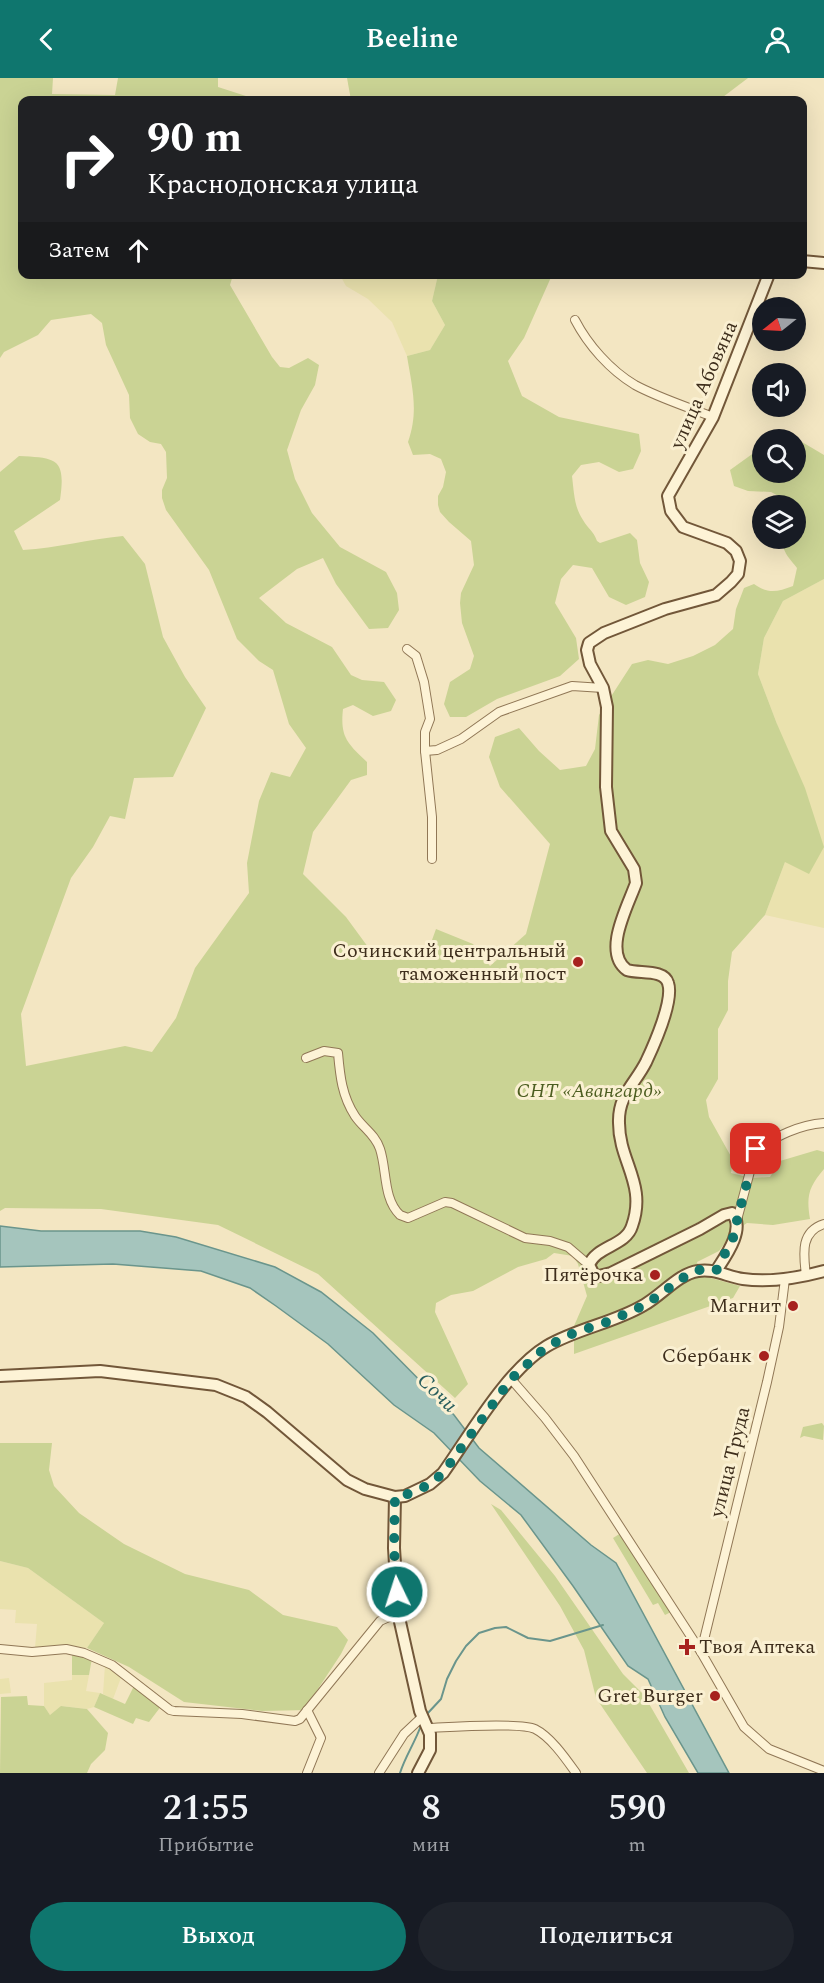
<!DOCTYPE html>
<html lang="ru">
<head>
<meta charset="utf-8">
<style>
  body { margin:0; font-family:Spectral,serif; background:#20242c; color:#f1f3f6; height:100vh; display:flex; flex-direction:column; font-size:22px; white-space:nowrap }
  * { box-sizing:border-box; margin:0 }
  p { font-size:20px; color:#9ea1a6 }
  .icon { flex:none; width:33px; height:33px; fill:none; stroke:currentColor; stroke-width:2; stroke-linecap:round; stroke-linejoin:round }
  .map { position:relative; height:1695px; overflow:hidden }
  .drawer { display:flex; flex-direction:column; background:#171b24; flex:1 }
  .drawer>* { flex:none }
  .top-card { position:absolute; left:18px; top:18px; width:789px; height:183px; border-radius:12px; box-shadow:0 6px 24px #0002; background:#202124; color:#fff; overflow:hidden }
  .needle { width:39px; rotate:252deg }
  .tools { position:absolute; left:752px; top:219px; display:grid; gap:12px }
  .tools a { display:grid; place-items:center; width:54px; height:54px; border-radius:50%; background:#171b24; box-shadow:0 6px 24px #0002; font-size:30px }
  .pin { position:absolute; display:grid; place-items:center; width:51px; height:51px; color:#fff; margin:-26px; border-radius:12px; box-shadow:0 3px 9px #0006 }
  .me { position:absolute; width:66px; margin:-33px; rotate:356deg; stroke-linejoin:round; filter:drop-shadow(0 0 4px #0008) }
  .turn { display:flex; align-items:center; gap:21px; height:126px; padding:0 30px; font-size:27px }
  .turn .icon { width:78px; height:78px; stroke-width:2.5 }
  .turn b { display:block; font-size:42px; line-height:51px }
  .then { display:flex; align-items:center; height:57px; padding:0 30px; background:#0003; gap:12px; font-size:22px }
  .eta { display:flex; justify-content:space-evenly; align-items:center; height:102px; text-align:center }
  .eta b { font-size:36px; font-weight:600; line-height:42px }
  .action { display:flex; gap:12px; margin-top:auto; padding:12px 30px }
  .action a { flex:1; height:69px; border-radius:36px; background:#0f766e; color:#fff; font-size:24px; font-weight:600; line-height:69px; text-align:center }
  .action a+a { background:#20242c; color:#f1f3f6 }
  header { display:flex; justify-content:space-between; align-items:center; height:78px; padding:0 30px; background:#0f766e; color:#fff; font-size:27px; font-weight:600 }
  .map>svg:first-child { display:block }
  .farmland { fill:#eae2ae }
  .green { fill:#cad394 }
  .water { fill:#a5c5bd; stroke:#6a958c; stroke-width:1.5 }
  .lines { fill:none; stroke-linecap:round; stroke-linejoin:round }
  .stream { stroke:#6a958c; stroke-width:2 }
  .street-casing { stroke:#907756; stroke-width:10 }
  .secondary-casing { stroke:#725739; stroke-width:14 }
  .street { stroke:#fdf3d6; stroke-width:8 }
  .secondary { stroke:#fdf3d6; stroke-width:10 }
  .route { stroke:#0f766e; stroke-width:10; stroke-dasharray:0 18 }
  .poi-dot { fill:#a7221e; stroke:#faf0d2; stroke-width:2 }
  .labels { text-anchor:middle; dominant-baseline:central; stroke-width:6; stroke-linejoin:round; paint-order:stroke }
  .street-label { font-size:20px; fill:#3e2e1c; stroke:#faf0d2 }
  .poi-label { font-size:20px; fill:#3e2e1c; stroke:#faf0d2; text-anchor:end }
  .park-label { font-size:20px; font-style:italic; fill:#4c5d20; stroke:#faf0d2 }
  .water-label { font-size:21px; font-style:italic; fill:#2a5f5e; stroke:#faf0d2 }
</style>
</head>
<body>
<header><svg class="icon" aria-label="back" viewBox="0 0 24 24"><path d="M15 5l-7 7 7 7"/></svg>Beeline<svg class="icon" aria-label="person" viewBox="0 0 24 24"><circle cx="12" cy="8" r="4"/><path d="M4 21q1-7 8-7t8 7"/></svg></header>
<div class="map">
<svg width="824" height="1695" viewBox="0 0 824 1695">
  <rect width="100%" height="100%" fill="#f3e6c2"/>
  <!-- farmland -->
  <g class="farmland">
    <polygon points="340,197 438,197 432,223 445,247 430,272 407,278 392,244 368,221 346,208"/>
    <polygon points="824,501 824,850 765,837 785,784 777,646 758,596 764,560 783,523"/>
    <polygon points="0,1483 28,1490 104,1545 87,1570 68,1568 35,1570 37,1546 15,1545 16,1532 0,1531"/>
    <polygon points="105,1587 122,1597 113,1621 103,1616"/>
    <polygon points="72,1597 89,1597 86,1613 100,1615 94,1629 87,1631 62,1628 50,1637 44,1628 44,1605 72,1602"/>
    <polygon points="9,1600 11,1615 0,1616 0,1601"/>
  </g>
  <!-- green -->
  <g class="green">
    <path d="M 0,0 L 53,0 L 52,16 L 115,17 L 118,0 L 218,0 L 218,9 L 249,19 L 252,22 L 22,22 L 22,196 L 233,197 L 230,207 L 272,279 L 280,289 L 289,290 L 308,280 L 319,287 L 315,307 L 301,332 L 287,372 L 295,401 L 312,435 L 340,469 L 386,494 L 397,515 L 399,532 L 388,550 L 369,551 L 336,506 L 323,480 L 297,491 L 259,520 L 286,545 L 332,569 L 351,597 L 362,602 L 384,604 L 396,622 L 391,633 L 373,638 L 353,627 L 343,631 C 340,659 347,665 367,684 L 367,697 L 351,702 L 313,754 L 303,796 L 346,839 L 368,869 L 388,875 L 428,873 L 436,851 L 473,866 L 490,888 L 526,856 L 550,766 L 500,709 L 489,679 L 495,659 L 519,650 L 539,673 L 560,692 L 586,688 L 595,671 L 599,637 L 632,586 L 648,582 L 668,586 L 693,578 L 715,567 L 733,551 L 736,531 L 744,510 L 754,506 C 768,516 777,514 793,508 L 797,490 C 790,481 780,472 784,461 L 795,460 L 795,428 L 788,427 L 788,423 L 771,414 L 748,413 L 734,408 L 730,392 L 762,369 L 762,394 L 795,394 L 795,364 L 802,364 L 824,377 L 824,501 L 783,523 L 764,560 L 758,596 L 777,646 L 805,710 L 824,769 L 809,796 L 785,784 L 765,837 L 732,874 L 728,903 L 728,932 L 718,951 L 718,1001 L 706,1022 L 709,1039 L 733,1082 L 731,1095 L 751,1100 L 770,1099 L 780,1083 L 817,1072 L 824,1074 L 824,1091 C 809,1109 806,1117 810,1141 L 773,1147 L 747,1145 L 733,1154 L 719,1173 L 697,1184 L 700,1197 L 740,1208 L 733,1220 L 574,1276 L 574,1248 L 587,1218 L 578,1186 L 573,1178 L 554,1175 L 546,1181 L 518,1189 L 473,1213 L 451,1217 L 436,1225 L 435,1234 L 468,1306 L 455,1320 L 318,1196 L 218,1147 L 101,1131 L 5,1130 L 0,1133 L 0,394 L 19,378 C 57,380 66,380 60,422 L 14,453 L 23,472 C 57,470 89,461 123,458 L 145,486 L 163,559 L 185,599 L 206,630 L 173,699 L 134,700 L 125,741 L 110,738 L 93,769 L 71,800 L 21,936 L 26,988 L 125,968 L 152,974 L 176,940 L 195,890 L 249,815 L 247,785 L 259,723 L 271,694 L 290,699 L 306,670 L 289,646 L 273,592 L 259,583 L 237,561 L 209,492 L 166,432 L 162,420 L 162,412 L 167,400 L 166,374 L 161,366 L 150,364 L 138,356 L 130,340 L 129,317 L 106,267 L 102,245 L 91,236 L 51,242 L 38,257 L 4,274 L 0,280 Z"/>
    <polygon points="347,0 748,0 719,22 351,22"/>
    <path d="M 438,197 L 552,197 L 524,260 L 508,283 L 522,318 L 559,339 L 639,356 L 641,373 L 633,391 L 619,394 L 599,384 L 581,387 L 572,398 C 574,414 574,429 583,442 C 588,451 593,452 597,463 L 600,465 L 630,455 L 637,462 L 640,485 L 649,504 L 645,519 L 626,527 L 609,519 L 592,490 L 573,487 L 561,501 L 555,525 L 576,560 L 579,581 L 560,598 L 497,621 L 466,639 L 450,639 L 444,626 L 450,604 L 470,591 L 474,578 L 462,545 L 460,525 L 461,515 L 474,487 L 471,463 L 449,444 L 440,434 L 438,427 L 438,418 L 443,409 L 446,394 L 441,381 L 430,376 L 413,377 L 408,364 C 419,333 412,309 407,278 L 430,272 L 445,247 L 432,223 Z"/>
    <polygon points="822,1345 824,1348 823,1362 804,1358 800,1360 803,1349"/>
    <polygon points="0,1365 52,1365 49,1392 54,1408 79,1435 124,1466 185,1496 249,1512 283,1537 337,1549 348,1562 341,1576 310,1623 307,1632 262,1633 184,1624 129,1589 87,1570 104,1545 28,1490 0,1483"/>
    <polygon points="491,1426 501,1432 555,1498 623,1596 644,1617 689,1695 647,1695 596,1620 584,1572 560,1528"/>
    <polygon points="621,1455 671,1534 665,1537 658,1525 653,1527 613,1460"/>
    <polygon points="72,1575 92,1580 89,1597 72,1597"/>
    <polygon points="135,1606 162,1627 149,1644 136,1640 133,1646 94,1629 100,1615 125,1626"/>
    <polygon points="27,1618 28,1627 44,1628 50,1637 61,1628 87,1631 108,1655 105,1672 91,1686 87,1695 0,1695 1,1619"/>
  </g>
  <!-- water -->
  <polygon class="water" points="0,1148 41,1153 140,1153 176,1159 275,1189 321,1214 373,1255 454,1337 479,1370 591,1467 616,1485 729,1695 698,1695 665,1639 648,1601 628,1588 573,1508 521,1437 480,1403 434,1355 394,1327 328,1266 276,1228 250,1210 201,1193 113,1186 0,1189"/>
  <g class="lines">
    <!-- stream -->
    <g class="stream">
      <polyline points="427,1636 441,1621 447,1601 456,1583 466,1568 479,1555 495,1550 506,1549 528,1560 550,1563 603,1547"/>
      <path d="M 400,1695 C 405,1679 414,1666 420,1650"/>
    </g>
    <!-- street casing -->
    <g class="street-casing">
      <g id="street">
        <path d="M 575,242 C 588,267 610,292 635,307 C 659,320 688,329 713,339"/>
        <polyline points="407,571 416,578 424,604 430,641 425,654 425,673 432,739 432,781"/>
        <polyline points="425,673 437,672 461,661 499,634 572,608 603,610"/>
        <path d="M 306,980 L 324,973 L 338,975 C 340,998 342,1018 355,1038 C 363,1050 375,1056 380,1071 C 387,1092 383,1121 400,1137 L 408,1140 L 445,1124 L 452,1125 L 525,1160 L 550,1163 L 568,1169 L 589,1187"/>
        <path d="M 737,1142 L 756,1071 C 778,1058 798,1047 824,1045"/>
        <path d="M 806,1198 C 804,1178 799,1154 824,1146"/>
        <polyline points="511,1301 545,1340 574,1378 701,1574 744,1649 769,1671 824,1693"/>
        <polyline points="0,1571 32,1574 66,1571 84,1575 112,1587 170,1632 174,1633 242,1636 295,1643 300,1641 380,1543 398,1535"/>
        <polyline points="701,1574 767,1304 779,1249 785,1201"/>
        <path d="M 429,1650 C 449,1649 520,1644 535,1651 C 551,1659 566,1681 576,1695"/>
        <polyline points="307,1695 321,1660 307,1632"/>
        <polyline points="379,1695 404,1656 421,1640"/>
      </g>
    </g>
    <!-- secondary casing -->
    <g class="secondary-casing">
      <g id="secondary">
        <polyline points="802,183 824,185"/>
        <path d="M 716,1193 C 725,1179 746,1151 732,1135 L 724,1137 L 700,1151 L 611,1195 L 599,1198 L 594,1197 L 589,1187 C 596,1168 626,1168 632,1148 C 647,1106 619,1084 619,1045 C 618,1017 635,1006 646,984 C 654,967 674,922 668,905 C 664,891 639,896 627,892 C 602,874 628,828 636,805 L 634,791 L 611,753 L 606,709 L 607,629 L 603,610 L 590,586 L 587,572 L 589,565 L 604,555 L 665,531 L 716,517 L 731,504 L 738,496 L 740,483 L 736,473 L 727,465 L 683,449 L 671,433 L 668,418 L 713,339 L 769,196"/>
        <path d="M 0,1298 L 100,1293 L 216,1307 L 246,1319 L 267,1334 L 347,1402 L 365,1411 L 395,1419 L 405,1418 L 430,1406 L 443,1395 C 470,1357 507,1292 547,1268 C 578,1250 614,1245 644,1227 C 662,1217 678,1196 698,1193 C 714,1190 728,1199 743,1201 C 770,1205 798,1200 824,1193"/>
        <polyline points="395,1419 394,1470 398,1535 420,1633 430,1656 430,1672 418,1695"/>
      </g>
    </g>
    <!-- street -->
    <use href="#street" class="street"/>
    <!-- secondary -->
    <use href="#secondary" class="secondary"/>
  </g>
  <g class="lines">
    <!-- route -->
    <path class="route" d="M 397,1514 L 394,1470 L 395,1419 C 414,1416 429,1408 443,1395 L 511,1301 L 546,1269 L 574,1255 L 610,1243 L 645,1227 L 690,1195 L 699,1192 L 716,1193 L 737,1152 L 737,1142 L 756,1071"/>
  </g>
  <!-- markers -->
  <g class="poi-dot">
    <circle cx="578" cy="884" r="6"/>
    <circle cx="655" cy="1197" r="6"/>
    <circle cx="793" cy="1228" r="6"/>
    <circle cx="764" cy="1278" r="6"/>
    <path d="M684 1560h6v6h6v6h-6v6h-6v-6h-6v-6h6z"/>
    <circle cx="715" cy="1618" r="6"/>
  </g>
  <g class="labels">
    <!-- street labels -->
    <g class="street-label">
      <text transform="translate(704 307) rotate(-66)">улица Абовяна</text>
      <text transform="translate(730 1384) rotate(-76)">улица Труда</text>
    </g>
    <!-- poi labels -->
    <g class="poi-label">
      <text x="566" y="873">Сочинский центральный<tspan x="566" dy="23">таможенный пост</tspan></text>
      <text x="643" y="1197">Пятёрочка</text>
      <text x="781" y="1228">Магнит</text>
      <text x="752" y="1278">Сбербанк</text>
      <text x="699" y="1569" text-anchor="start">Твоя Аптека</text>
      <text x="703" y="1618">Gret Burger</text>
    </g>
    <!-- park labels -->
    <g class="park-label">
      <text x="589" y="1013">СНТ «Авангард»</text>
    </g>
    <!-- water labels -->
    <g class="water-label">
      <text transform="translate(437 1315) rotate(44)">Сочи</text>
    </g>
  </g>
</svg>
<div class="tools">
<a><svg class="needle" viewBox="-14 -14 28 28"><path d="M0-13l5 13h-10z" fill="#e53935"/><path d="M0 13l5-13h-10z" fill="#9ea1a6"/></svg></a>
<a><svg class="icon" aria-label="sound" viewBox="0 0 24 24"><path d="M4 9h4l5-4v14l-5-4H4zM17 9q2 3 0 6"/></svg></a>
<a><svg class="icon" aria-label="search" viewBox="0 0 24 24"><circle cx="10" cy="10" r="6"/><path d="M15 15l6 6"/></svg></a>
<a><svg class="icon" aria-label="layers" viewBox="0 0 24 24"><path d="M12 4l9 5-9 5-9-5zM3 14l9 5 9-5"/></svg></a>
</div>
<div class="pin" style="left:756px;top:1071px;background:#d93025"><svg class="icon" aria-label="arrive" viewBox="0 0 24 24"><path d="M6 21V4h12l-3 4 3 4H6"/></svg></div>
<svg class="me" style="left:397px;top:1514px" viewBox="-20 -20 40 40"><circle r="17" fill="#0f766e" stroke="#fff" stroke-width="3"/><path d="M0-11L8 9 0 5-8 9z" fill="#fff"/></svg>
<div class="top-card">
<div class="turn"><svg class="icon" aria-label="right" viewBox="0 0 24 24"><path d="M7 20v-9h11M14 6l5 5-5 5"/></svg><div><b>90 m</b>Краснодонская улица</div></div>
<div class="then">Затем<svg class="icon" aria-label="ahead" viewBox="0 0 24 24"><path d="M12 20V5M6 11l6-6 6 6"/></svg></div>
</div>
</div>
<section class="drawer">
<div class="eta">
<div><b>21:55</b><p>Прибытие</p></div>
<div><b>8</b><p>мин</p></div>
<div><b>590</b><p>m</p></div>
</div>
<div class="action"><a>Выход</a><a>Поделиться</a></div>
</section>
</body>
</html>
